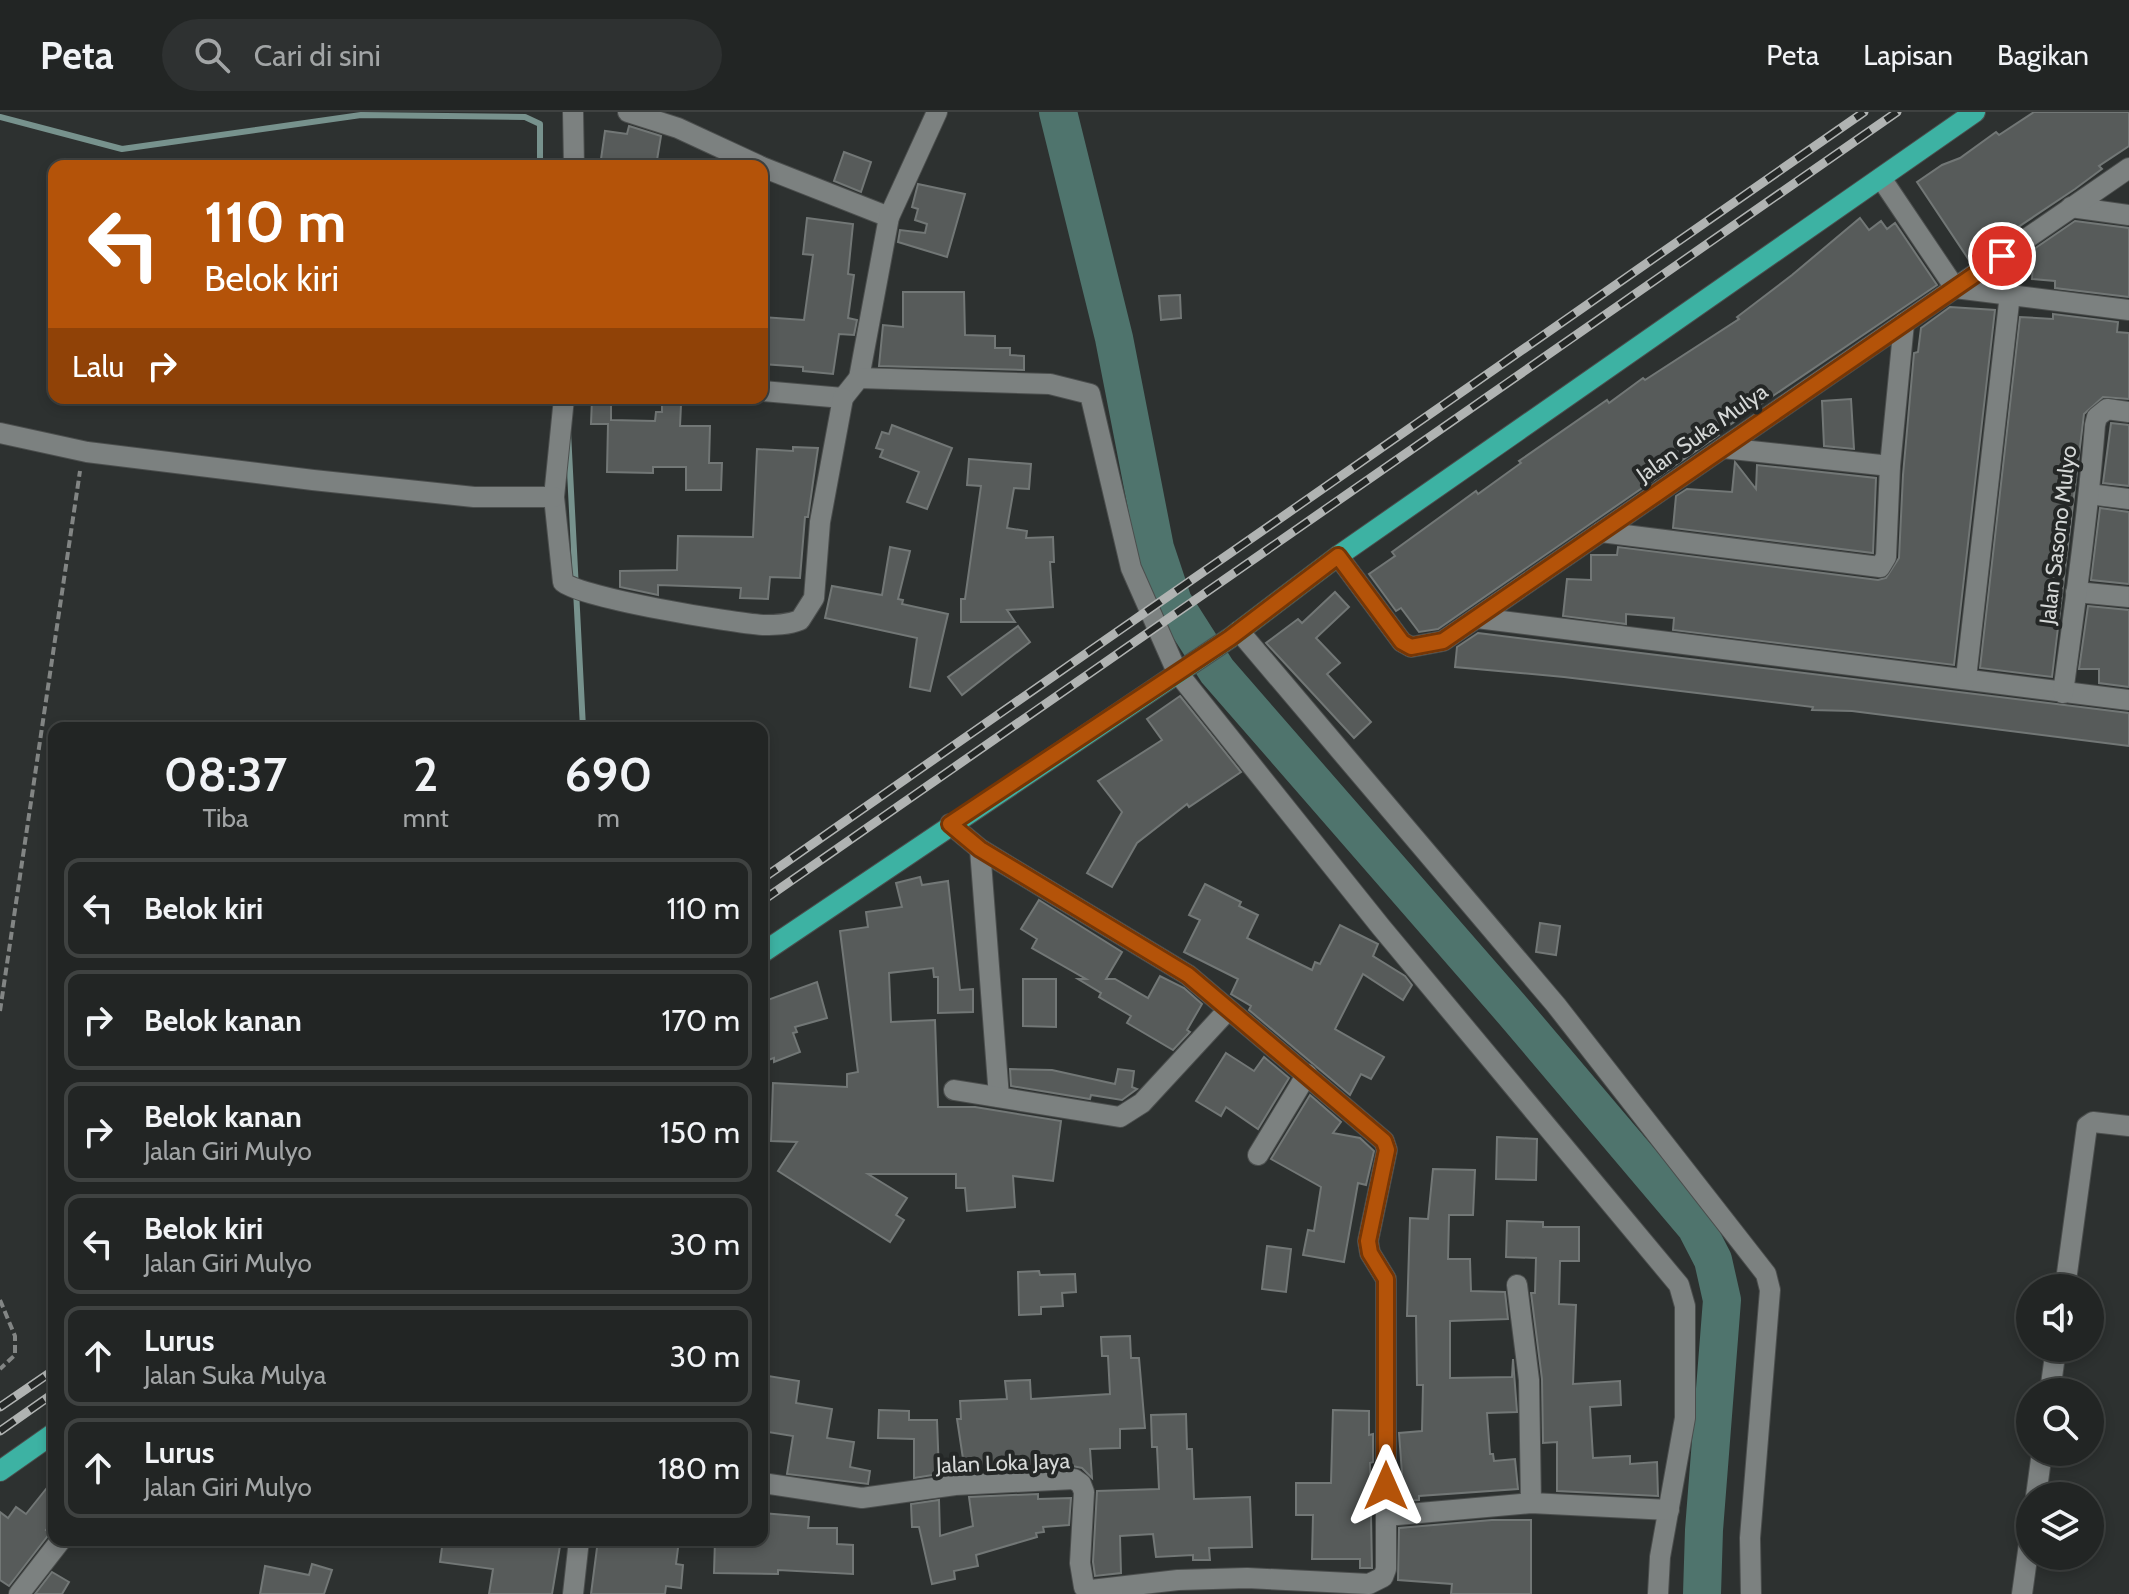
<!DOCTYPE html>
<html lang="id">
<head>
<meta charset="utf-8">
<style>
  body { margin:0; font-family:Cabin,sans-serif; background:#2e3131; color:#f1f3f6; height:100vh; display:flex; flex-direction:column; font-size:30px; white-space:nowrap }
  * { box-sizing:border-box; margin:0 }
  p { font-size:26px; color:#a2a5a6 }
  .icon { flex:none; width:44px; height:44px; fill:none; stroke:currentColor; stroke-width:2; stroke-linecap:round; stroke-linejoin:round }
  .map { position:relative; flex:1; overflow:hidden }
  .panel { position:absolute; left:48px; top:610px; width:720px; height:824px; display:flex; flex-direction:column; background:#222524; border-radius:16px; box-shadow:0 4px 12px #0003,0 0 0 2px #3f4241 }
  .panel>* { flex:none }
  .banner { position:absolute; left:48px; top:48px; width:720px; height:244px; border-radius:16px; box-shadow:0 4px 12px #0003,0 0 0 2px #3f4241; background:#b45309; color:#fff; overflow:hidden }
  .controls { position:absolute; left:2016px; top:1162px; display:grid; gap:16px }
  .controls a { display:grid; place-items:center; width:88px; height:88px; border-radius:50%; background:#222524; box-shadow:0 4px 12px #0003,0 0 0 2px #3f4241; font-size:40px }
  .pin { position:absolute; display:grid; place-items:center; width:68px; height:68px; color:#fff; margin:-34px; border:4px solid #fff; border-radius:50%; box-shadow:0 2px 8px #0007 }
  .me { position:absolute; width:88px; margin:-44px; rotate:0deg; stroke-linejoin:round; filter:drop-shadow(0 0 6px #0008) }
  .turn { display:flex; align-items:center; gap:28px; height:168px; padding:0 24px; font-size:36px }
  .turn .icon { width:104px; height:104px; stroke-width:2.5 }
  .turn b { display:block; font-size:56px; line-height:68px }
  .then { display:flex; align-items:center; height:76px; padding:0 24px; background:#0003; gap:16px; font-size:30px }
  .eta { display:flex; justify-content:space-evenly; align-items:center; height:136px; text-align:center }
  .eta b { font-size:48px; font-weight:600; line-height:56px }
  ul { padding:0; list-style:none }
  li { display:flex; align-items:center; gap:24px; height:100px; margin:0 16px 12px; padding:0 8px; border:4px solid #3f4241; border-radius:16px }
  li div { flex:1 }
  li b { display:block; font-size:30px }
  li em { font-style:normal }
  header { display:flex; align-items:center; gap:48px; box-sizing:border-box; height:112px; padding:0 40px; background:#222524; border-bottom:2px solid #3f4241 }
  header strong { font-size:38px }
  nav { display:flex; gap:44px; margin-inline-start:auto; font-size:28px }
  .search { width:560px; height:72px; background:#2e3131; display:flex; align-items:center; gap:20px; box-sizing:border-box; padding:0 28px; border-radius:44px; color:#a2a5a6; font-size:30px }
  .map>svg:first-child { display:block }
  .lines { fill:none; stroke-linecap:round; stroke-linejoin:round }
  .stream { stroke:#77928d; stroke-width:6 }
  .river { stroke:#4f746d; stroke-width:38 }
  .building { fill:#575b5a; stroke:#727776; stroke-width:2 }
  .minor-casing { stroke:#4b4e4d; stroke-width:22 }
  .major-casing { stroke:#4b4e4d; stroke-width:22 }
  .path { stroke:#828584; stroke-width:4; stroke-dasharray:8 4; stroke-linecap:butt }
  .minor { stroke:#7c8180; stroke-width:20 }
  .major { stroke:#3db2a3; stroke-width:20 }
  .rail-casing { stroke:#b0b3b2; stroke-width:9 }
  .rail { stroke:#242726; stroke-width:6; stroke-dasharray:18; stroke-linecap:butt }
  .route-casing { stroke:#753606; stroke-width:20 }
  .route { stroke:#b45309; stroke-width:14 }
  .labels { text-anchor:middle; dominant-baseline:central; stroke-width:8; stroke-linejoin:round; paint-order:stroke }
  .street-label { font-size:22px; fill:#d5d8d7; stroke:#242726 }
</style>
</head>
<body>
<header>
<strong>Peta</strong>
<div class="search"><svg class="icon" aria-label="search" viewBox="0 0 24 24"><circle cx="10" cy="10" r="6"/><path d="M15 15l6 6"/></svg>Cari di sini</div>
<nav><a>Peta</a><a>Lapisan</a><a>Bagikan</a></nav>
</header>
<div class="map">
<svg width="2129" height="1482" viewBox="0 0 2129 1482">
  <rect width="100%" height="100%" fill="#2d3130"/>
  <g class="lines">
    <!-- stream -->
    <g class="stream">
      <polyline points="0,5 122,37 361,3 525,5 540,12 540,54"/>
      <polyline points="568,320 583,616"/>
    </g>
    <!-- river -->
    <polyline class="river" points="1058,0 1114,226 1155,436 1173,490 1217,559 1514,900 1696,1115 1713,1148 1722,1188 1704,1418 1702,1482"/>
  </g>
  <!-- building -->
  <g class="building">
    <polygon points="2034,0 2129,0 2129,34 2099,54 2102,57 2075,77 1969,148 1917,70 1942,53 1960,46 1996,20 1999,23"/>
    <polygon points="629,14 661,24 656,54 600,54 605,19 627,22"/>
    <polygon points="844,40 871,50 861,80 834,69"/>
    <polygon points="918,72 965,82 947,145 898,130 900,118 925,121 927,112 915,108 918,97 912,95"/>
    <polygon points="807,106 853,112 848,162 854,163 848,206 857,208 854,223 839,222 833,262 803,259 803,255 762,252 762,205 804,208 813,143 803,142"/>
    <polygon points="1860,106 1869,118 1881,109 1887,117 1895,111 1937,173 1718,321 1719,323 1438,517 1419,520 1401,496 1396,499 1369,462 1395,444 1392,440 1476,379 1478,382 1521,351 1519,349 1607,288 1609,291 1643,266 1645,268 1739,207 1737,205 1792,163"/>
    <polygon points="2075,109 2129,116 2129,185 2055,176 2055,169 2032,167 2034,137"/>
    <polygon points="903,180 964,180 965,223 995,224 995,236 1010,236 1010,243 1024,244 1024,258 879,254 883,213 903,215"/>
    <polygon points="1180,183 1181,206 1161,208 1159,184"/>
    <polygon points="1950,195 1995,198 1954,553 1673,518 1674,506 1626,502 1626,512 1563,504 1567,467 1591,468 1591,443 1617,443 1618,435 1878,468 1886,466 1899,446 1903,363 1914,241 1918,240 1921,216"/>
    <polygon points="2053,202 2118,210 2117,220 2129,221 2129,287 2103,285 2084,302 2052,565 1980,556 2020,205 2053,207"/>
    <polygon points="592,287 611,288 611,308 655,309 656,300 662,300 662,292 681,293 680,314 710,314 709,351 722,351 721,378 686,378 686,355 653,355 653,361 607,360 608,312 591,312"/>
    <polygon points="1851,287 1854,337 1824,334 1822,289"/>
    <polygon points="2111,311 2129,313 2129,374 2103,371"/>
    <polygon points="892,313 952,336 927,397 907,390 919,360 880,345 883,338 876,336 882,320 889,322"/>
    <polygon points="793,335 818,336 808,405 805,405 800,466 770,465 768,487 740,486 741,476 658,473 658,483 620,475 620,459 677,458 678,424 753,425 757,337 793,339"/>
    <polygon points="969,347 1031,352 1029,377 1014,376 1007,416 1027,419 1026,426 1053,425 1054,450 1050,450 1053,495 1007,498 1015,510 961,510 961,487 965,487 981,374 967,373"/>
    <polygon points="1735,350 1756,377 1757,353 1876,366 1873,441 1673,416 1676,384 1687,377 1732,380"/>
    <polygon points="2100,396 2129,400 2129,472 2091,468"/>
    <polygon points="890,435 910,439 898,487 903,488 902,492 948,502 930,579 910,575 917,526 825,506 832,474 882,483"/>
    <polygon points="1335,480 1349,495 1316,526 1340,551 1327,562 1371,610 1354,626 1266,531 1298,507 1302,511"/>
    <polygon points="2088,494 2129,498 2129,575 2099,571 2099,557 2079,557"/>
    <polygon points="1018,514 1030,530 962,583 948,565"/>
    <polygon points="1478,521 2129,601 2129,634 1852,599 1812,598 1813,595 1564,565 1455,555 1457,535"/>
    <polygon points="1180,584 1241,660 1189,695 1187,692 1137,731 1112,775 1087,761 1122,700 1098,669 1162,628 1147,607"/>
    <polygon points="920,765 922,773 948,769 960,878 973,877 973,900 938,901 938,865 934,865 933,856 889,861 891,910 935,908 938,995 975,995 1061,1009 1053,1069 1013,1064 1015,1095 967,1099 965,1076 956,1076 956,1062 868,1062 907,1086 896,1103 904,1108 890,1130 778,1059 797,1030 771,1029 773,971 847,975 847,962 858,960 840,819 868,815 866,800 902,795 896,771"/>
    <polygon points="1205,772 1241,790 1239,794 1258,803 1247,826 1312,858 1315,850 1320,852 1340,813 1378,832 1373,844 1405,864 1412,873 1403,888 1363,862 1335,917 1384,945 1371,967 1361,962 1350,983 1249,898 1251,894 1231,882 1238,867 1184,840 1200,808 1189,803"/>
    <polygon points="1039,788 1122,840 1106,867 1115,867 1148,886 1160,864 1184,876 1202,892 1187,918 1190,920 1173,938 1127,911 1131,904 1099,885 1101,881 1078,867 1086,867 1032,836 1037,827 1021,817"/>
    <polygon points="1540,811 1560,814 1556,843 1536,840"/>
    <polygon points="1023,867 1056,867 1056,915 1023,914"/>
    <polygon points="817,870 827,906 795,915 797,920 793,921 800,940 774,950 774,946 762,950 762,890"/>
    <polygon points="1226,941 1254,959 1264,945 1289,966 1258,1017 1226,995 1221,1004 1196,989"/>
    <polygon points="1010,957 1052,958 1115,972 1118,957 1134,959 1132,975 1137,977 1122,988 1091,983 1090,987 1011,974"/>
    <polygon points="1310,983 1341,1010 1333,1021 1360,1026 1374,1039 1366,1073 1358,1071 1344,1150 1303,1143 1308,1118 1314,1119 1321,1075 1271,1047"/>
    <polygon points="1497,1025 1537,1027 1536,1068 1496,1067"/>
    <polygon points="1433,1057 1475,1058 1473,1103 1449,1103 1448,1147 1470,1147 1471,1179 1505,1180 1508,1207 1450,1209 1450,1266 1512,1265 1513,1247 1517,1300 1487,1301 1490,1342 1493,1342 1494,1349 1515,1347 1518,1377 1419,1384 1419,1388 1404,1389 1399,1321 1422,1319 1423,1273 1417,1273 1416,1204 1407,1204 1410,1106 1428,1107"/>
    <polygon points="1507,1109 1543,1110 1543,1115 1579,1115 1579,1149 1560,1149 1559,1192 1576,1193 1573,1272 1620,1269 1621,1293 1590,1295 1593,1346 1630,1344 1630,1352 1657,1350 1658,1384 1557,1379 1557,1330 1543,1331 1542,1267 1531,1181 1535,1181 1536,1146 1506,1145"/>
    <polygon points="1267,1134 1291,1137 1286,1180 1262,1177"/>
    <polygon points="1039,1159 1040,1163 1075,1162 1076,1180 1062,1181 1063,1194 1041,1195 1041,1202 1019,1203 1018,1160"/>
    <polygon points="1130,1224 1131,1246 1139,1246 1145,1316 1120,1317 1120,1336 1090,1337 1092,1366 1082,1356 1072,1354 1071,1348 1033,1351 1033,1356 965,1360 957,1307 961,1307 960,1289 1007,1287 1005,1269 1030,1268 1031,1287 1110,1282 1108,1244 1102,1244 1101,1225"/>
    <polygon points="762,1263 799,1269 796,1291 832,1297 827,1326 854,1330 850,1355 870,1359 868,1372 787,1362 793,1324 762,1319"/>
    <polygon points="879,1298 909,1299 909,1308 937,1308 939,1362 914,1366 914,1327 878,1326"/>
    <polygon points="1333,1298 1369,1299 1369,1323 1373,1322 1373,1350 1370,1351 1372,1456 1360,1456 1360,1447 1312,1447 1313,1403 1296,1403 1296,1371 1331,1371"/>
    <polygon points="1186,1302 1187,1337 1192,1337 1194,1387 1250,1385 1252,1435 1209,1436 1210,1448 1193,1448 1193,1443 1156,1445 1153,1422 1120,1424 1121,1461 1095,1464 1093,1450 1097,1379 1159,1377 1157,1335 1152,1335 1151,1303"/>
    <polygon points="54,1367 54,1408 46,1418 50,1421 9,1474 0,1468 0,1400 8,1406 16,1395 26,1402"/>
    <polygon points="1038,1382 1038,1387 1071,1386 1069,1413 1043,1415 1044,1420 1036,1421 1037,1425 976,1443 978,1454 954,1459 955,1467 932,1472 919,1415 912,1415 911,1392 939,1388 940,1424 973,1414 969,1385"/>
    <polygon points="762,1401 809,1405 808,1416 837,1416 837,1432 853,1433 853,1462 778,1458 778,1462 714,1461 715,1428 762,1428"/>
    <polygon points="1492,1408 1531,1408 1531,1482 1451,1482 1452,1472 1398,1468 1399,1416"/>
    <polygon points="443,1428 506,1432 506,1428 535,1428 560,1434 552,1482 489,1482 493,1457 440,1450"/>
    <polygon points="598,1428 679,1428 676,1452 683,1453 681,1476 666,1474 665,1482 591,1482"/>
    <polygon points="312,1452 332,1458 324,1482 260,1482 265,1454 309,1463"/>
    <polygon points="52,1460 69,1470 62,1482 35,1482"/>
  </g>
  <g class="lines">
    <!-- minor casing -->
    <g class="minor-casing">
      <g id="minor">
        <polyline points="573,0 574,54"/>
        <polyline points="628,0 678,16 760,54"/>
        <polyline points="762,55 889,105"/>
        <polyline points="1881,66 1955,176 2129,198"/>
        <polyline points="2071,95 2129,103"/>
        <polyline points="859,266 889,105 937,0"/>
        <polyline points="762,279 843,286 859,266 1050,272 1090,282 1131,456 1177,560 1381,815 1679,1173 1685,1194 1685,1306 1660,1445 1658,1482"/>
        <path d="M 564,286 L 554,385 L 563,470 C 581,486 733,511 763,513 C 775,513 788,513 800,508 L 814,486 L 820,410 L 843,286"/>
        <polyline points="0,321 87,340 313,368 474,385 554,385"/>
        <polyline points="1723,336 1890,354"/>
        <polyline points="2089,382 2129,387"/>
        <polyline points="1601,420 1880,455 1886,445 1890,354 1904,211"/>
        <polyline points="1338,444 1402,530 1411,535 1443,529 2129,56"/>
        <polyline points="2076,480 2129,485"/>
        <polyline points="1477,506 2129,588"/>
        <polyline points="1239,519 1556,893 1766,1162 1770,1178 1750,1426 1751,1482"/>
        <polyline points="1966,566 2010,182"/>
        <path d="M 2063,581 C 2075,492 2088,402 2095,313 L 2097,305 L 2107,297 L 2129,300"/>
        <polyline points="980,737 999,985"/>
        <polyline points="954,978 1120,1005 1142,991 1227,899"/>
        <polyline points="1258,1043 1307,962"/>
        <polyline points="1517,1173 1529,1268 1531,1391"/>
        <polyline points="2065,1176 2087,1014 2093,1010 2129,1014"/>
        <polyline points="2050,1280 2056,1236"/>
        <polyline points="762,1371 862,1386 955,1373 1074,1367 1081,1372 1084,1380 1080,1451 1084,1475 1091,1478 1178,1468 1247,1466 1369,1472 1383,1465 1386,1457 1386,1167 1370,1141 1368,1129 1387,1038 1384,1029 1188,863 980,737 950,712"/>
        <polyline points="2036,1384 2042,1340"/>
        <polyline points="1386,1404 1531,1391 1669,1398"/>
        <polyline points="19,1482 61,1428"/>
        <polyline points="573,1482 579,1428"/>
        <polyline points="2022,1482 2030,1425"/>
      </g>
    </g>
    <!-- major casing -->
    <g class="major-casing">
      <g id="major">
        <polyline points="762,841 1230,526 1338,444 1975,0"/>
        <polyline points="0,1359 54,1321"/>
      </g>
    </g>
    <!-- path -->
    <g class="path">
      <polyline points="0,899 80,359"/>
      <polyline points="0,1188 15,1224 15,1243 0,1257"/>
    </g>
    <!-- minor -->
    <use href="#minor" class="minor"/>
    <!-- major -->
    <use href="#major" class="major"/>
    <!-- rail casing -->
    <g class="rail-casing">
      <g id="rail">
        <polyline points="762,767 1864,0"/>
        <polyline points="762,789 1897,0"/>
        <polyline points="0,1295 54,1258"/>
        <polyline points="0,1319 54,1281"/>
      </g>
    </g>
    <!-- rail -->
    <use href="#rail" class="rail"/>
  </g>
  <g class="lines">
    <!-- route casing -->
    <g class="route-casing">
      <polyline id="route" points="1386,1374 1386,1167 1370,1141 1368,1129 1387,1038 1384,1029 1188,863 980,737 950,712 1230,526 1338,444 1402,530 1411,535 1443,529 2002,144"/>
    </g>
    <!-- route -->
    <use href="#route" class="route"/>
  </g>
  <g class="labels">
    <!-- street labels -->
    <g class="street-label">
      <text transform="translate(1702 321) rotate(-35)">Jalan Suka Mulya</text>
      <text transform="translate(2058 423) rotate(-83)">Jalan Sasono Mulyo</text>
      <text transform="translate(1003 1351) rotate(-2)">Jalan Loka Jaya</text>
    </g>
  </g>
</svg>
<div class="controls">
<a><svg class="icon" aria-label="sound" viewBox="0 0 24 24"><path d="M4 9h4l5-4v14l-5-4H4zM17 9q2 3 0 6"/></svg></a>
<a><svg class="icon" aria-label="search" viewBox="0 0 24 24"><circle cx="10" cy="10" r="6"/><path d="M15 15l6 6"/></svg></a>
<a><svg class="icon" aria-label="layers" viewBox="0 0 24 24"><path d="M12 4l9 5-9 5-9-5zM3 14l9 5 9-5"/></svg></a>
</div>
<div class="pin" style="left:2002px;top:144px;background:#d93025"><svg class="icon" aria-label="arrive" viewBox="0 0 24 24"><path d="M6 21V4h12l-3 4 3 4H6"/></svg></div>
<svg class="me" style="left:1386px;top:1374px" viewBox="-20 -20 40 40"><path d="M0-17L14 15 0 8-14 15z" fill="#b45309" stroke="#fff" stroke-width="4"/></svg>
<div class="banner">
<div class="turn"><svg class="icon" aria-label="left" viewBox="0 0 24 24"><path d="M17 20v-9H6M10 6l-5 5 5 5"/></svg><div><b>110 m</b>Belok kiri</div></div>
<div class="then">Lalu<svg class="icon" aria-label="right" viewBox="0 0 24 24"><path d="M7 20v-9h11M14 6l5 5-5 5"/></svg></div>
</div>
<section class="panel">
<div class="eta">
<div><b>08:37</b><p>Tiba</p></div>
<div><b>2</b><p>mnt</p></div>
<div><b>690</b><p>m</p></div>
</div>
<ul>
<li><svg class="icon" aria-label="left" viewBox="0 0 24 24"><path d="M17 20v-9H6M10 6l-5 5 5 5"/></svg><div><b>Belok kiri</b></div><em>110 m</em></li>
<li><svg class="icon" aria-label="right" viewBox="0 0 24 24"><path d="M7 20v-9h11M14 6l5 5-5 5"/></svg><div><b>Belok kanan</b></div><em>170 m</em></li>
<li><svg class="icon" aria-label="right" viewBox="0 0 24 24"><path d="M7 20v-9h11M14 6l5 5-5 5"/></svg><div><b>Belok kanan</b><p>Jalan Giri Mulyo</p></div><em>150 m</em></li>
<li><svg class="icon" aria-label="left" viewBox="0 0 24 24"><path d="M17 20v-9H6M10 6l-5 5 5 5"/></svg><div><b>Belok kiri</b><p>Jalan Giri Mulyo</p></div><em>30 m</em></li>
<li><svg class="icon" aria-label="ahead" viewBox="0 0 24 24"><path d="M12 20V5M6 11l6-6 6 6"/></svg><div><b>Lurus</b><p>Jalan Suka Mulya</p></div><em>30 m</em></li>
<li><svg class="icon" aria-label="ahead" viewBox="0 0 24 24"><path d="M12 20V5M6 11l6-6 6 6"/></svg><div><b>Lurus</b><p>Jalan Giri Mulyo</p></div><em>180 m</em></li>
</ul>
</section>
</div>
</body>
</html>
